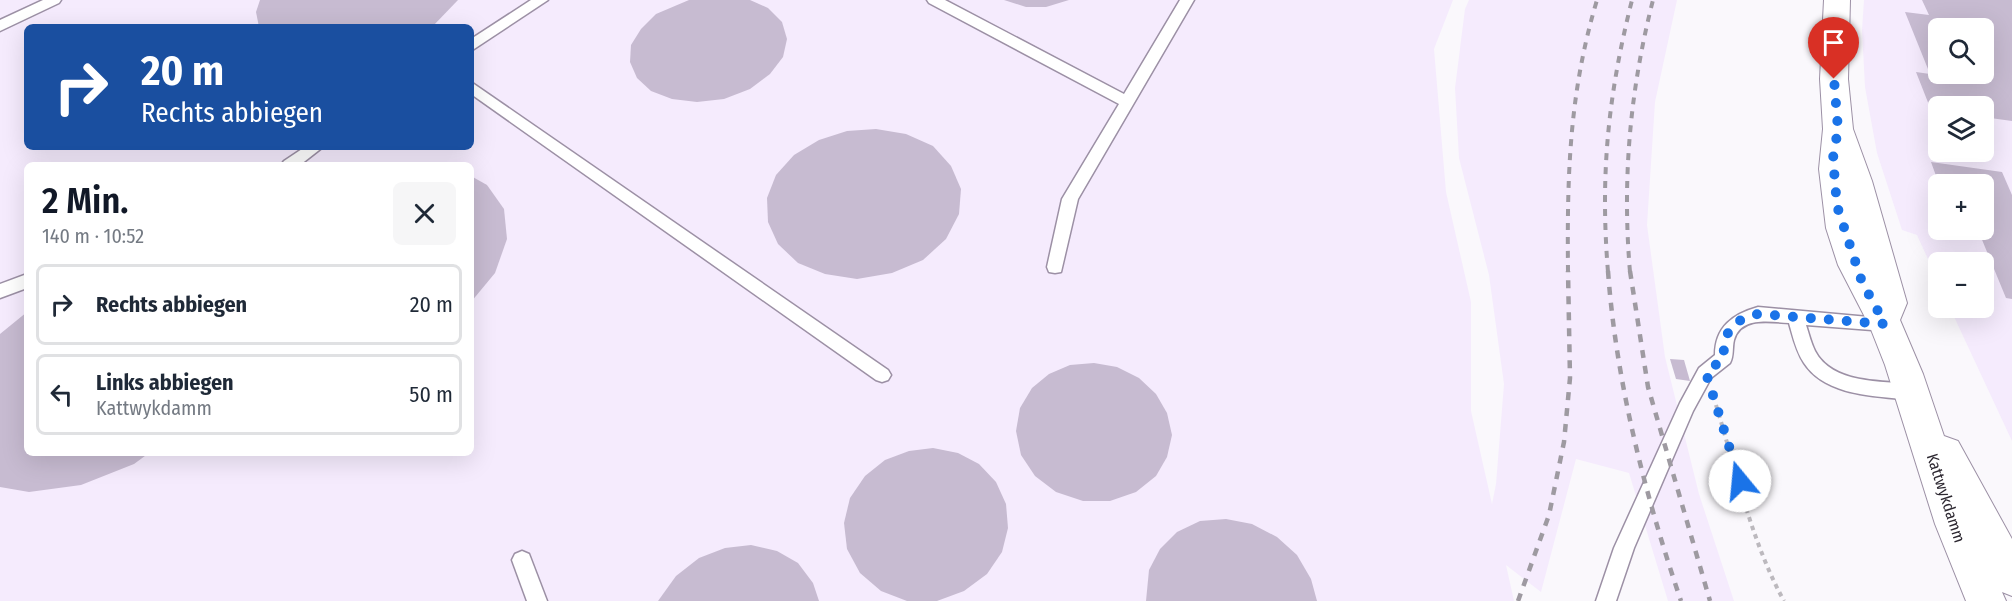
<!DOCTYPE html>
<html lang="de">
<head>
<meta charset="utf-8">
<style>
  body { margin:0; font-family:"Fira Sans Condensed",sans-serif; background:#f6f6f7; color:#1f2937; height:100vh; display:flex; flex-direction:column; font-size:22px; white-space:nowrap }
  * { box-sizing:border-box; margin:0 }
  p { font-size:20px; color:#747a83 }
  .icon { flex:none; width:33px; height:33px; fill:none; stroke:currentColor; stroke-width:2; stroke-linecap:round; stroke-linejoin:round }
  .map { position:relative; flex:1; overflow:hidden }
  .sheet { position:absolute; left:24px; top:162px; width:450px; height:294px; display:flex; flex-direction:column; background:#fff; border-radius:9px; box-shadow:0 6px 24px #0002 }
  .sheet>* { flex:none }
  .banner { position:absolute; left:24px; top:24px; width:450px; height:126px; border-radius:9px; box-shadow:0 6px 24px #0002; background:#1a4fa0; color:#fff; overflow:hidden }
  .controls { position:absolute; left:1928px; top:18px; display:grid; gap:12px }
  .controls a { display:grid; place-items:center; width:66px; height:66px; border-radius:9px; background:#fff; box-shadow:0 6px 24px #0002; font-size:30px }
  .pin { position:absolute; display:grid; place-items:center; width:51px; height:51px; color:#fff; margin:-62px -26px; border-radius:50% 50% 50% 0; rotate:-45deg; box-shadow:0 0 6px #0007 }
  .pin .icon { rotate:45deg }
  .me { position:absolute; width:66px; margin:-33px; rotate:343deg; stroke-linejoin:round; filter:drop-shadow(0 0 4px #0008) }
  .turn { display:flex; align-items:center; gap:21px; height:126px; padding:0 18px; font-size:27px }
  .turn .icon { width:78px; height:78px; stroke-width:2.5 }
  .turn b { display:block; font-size:42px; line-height:51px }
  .round { display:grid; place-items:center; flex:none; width:63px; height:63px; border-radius:9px; background:#f6f6f7 }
  .headline { display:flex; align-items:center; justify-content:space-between; height:102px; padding:0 18px }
  h1 { font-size:36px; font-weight:600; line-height:45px; color:#111827 }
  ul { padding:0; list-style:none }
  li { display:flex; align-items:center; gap:18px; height:81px; margin:0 12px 9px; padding:0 6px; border:3px solid #e0e1e3; border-radius:9px }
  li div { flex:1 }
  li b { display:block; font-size:22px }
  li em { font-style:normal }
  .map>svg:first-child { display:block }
  .built { fill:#f5ebfd; fill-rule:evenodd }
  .building { fill:#c7bbd1; fill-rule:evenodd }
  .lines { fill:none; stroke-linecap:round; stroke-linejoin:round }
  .service-casing { stroke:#9c90a5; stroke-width:3 }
  .secondary-casing { stroke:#9c90a5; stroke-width:2 }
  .path { stroke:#bcb9be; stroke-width:4; stroke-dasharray:4.5 4.5; stroke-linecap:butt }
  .service { fill:#fff; fill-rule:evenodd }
  .secondary { fill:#fff; fill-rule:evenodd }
  .rail-far1 { stroke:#9e9aa1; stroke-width:4; stroke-dasharray:7 7; stroke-linecap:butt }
  .rail { stroke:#9e9aa1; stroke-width:4.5; stroke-dasharray:8 8; stroke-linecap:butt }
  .route { stroke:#1a73e8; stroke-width:10; stroke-dasharray:0 18 }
  .labels { text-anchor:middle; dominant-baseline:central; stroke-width:4.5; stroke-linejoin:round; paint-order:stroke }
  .street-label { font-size:16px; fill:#2d2831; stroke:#fff }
</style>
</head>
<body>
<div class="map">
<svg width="2012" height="601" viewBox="0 0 2012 601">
  <rect width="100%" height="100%" fill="#faf8fc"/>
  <!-- built -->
  <g class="built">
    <path d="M 0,0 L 1453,0 L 1434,49 L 1446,192 L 1471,302 L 1471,411 L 1492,504 L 1496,484 L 1504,384 L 1489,275 L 1459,158 L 1455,88 L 1465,9 L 1469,0 L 1677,0 L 1655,102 L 1647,225 L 1665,357 L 1699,494 L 1734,601 L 1668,601 L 1629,473 L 1576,459 L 1541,592 L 1506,565 L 1514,601 L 0,601 ZM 27,27 L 471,27 L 471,147 L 27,147 ZM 27,165 L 471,165 L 471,453 L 27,453 Z"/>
    <path d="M 1864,0 L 2012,0 L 2012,441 L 1950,308 L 1983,308 L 1983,262 L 1938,262 L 1938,281 L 1917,235 L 1902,230 L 1877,153 L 1865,87 L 1862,30 ZM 1938,28 L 1983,28 L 1983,74 L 1938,74 ZM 1938,106 L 1983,106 L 1983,152 L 1938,152 ZM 1938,184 L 1983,184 L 1983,230 L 1938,230 Z"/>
  </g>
  <!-- building -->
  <g class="building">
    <polygon points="260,0 458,0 432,27 259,27 256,12"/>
    <polygon points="689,0 750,0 768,8 782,22 787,39 783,57 770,74 750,89 724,99 697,102 672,99 651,91 637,78 630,62 631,45 641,29 656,14"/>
    <polygon points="1004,0 1069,0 1046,7 1026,7"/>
    <path d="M 1922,0 L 2012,0 L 2012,121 L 1983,117 L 1983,106 L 1938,106 L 1938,111 L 1931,110 L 1916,72 L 1930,74 L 1905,12 L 1929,15 ZM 1938,28 L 1983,28 L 1983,74 L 1938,74 Z"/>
    <polygon points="876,129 906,134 933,146 951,166 961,189 959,214 946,239 923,260 892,273 857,279 825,274 798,263 778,244 768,222 767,198 776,175 794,155 819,140 847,131"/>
    <polygon points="1931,162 2002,172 2012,195 2012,299 2006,298 1978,230 1983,230 1983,184 1939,184"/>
    <polygon points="471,176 487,185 504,209 507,239 495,273 471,302"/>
    <polygon points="27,312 27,453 149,453 134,464 81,485 29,492 0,487 0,334"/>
    <polygon points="1670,359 1684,360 1690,381 1676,379"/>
    <polygon points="1094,363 1117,367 1139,378 1156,394 1167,413 1172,435 1167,457 1156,476 1136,492 1110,501 1083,501 1056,492 1035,476 1021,455 1016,431 1020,408 1032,388 1049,374 1070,365"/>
    <polygon points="933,448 958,453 979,464 996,482 1006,504 1008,528 1002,552 987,574 964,591 937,601 907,601 881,591 860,573 847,549 844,523 850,498 865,476 885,460 909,451"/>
    <polygon points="1226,519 1252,524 1277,537 1297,555 1311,579 1317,601 1146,601 1149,570 1160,549 1177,532 1200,521"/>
    <polygon points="751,545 777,551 798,563 813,583 819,601 658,601 676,576 699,558 725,548"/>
  </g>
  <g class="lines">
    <!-- service casing -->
    <g class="service-casing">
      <g id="service">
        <polygon points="43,0 61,0 59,3 0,31 0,20"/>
        <polygon points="531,0 548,0 471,51 471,39"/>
        <polygon points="927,0 945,0 1124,94 1180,0 1194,0 1078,199 1061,272 1055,273 1049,272 1047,267 1062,199 1119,104 929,3"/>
        <polygon points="471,82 888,370 891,375 888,380 882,382 876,380 471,94"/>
        <polygon points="305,147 323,147 300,165 281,165 284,161"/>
        <polygon points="27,274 27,288 0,298 0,284"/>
        <path d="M 1758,307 L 1891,319 L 1893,324 L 1891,329 L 1885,331 L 1806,325 C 1809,334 1811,343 1815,351 C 1832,384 1882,381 1913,384 L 1919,387 L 1922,392 L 1919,397 L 1913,400 C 1878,396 1826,397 1804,363 C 1796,351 1793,337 1789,323 C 1770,322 1741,316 1734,340 C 1732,348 1734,356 1730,363 L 1711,378 L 1693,411 L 1634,548 L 1616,601 L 1596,601 L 1614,548 L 1680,403 L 1699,368 L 1715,355 C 1715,327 1733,314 1758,307 Z"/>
        <polygon points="522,551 529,554 547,601 527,601 512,560 515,554"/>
      </g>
    </g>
    <!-- secondary casing -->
    <g class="secondary-casing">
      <polygon id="secondary" points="1824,0 1850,0 1848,79 1853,129 1872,181 1907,303 1900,320 1923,374 1944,436 1958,441 2012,539 2012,596 2002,592 2006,601 1966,601 1935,524 1885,365 1870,327 1838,265 1826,228 1819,169 1823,129 1820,79"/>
    </g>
    <!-- path -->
    <path class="path" d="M 1716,405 C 1736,470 1751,541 1784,601"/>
    <!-- service -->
    <use href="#service" class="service"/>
    <!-- secondary -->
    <use href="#secondary" class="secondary"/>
    <!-- rail-far1 -->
    <g class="rail-far1">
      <path d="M 1568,272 C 1567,176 1569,93 1597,0"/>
      <path d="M 1608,272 C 1600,175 1608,95 1632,0"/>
      <path d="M 1630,272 C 1622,179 1630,90 1653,0"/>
    </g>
    <!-- rail -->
    <g class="rail">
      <path d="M 1608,271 C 1616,382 1645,495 1681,601"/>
      <polyline points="1630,271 1648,387 1710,601"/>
      <polyline points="1518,601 1549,515 1564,442 1570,378 1568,271"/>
    </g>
  </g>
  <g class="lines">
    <!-- route -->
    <path class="route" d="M 1740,481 L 1706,373 L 1724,358 C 1722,333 1733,319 1758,314 L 1885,324 L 1862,282 L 1837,206 L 1833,158 L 1838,129 L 1834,79"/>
  </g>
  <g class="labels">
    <!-- street labels -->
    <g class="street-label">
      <text transform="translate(1946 498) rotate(72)">Kattwykdamm</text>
    </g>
  </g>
</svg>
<div class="controls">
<a><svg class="icon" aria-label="search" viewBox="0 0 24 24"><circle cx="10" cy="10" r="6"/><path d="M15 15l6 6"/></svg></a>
<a><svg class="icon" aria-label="layers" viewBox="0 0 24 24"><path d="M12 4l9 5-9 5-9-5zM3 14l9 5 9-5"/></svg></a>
<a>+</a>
<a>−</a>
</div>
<div class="pin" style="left:1834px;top:79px;background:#d93025"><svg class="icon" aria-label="arrive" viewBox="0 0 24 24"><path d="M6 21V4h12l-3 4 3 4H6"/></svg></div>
<svg class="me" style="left:1740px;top:481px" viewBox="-20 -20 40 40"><circle r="19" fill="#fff"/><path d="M0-13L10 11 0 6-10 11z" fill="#1a73e8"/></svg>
<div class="banner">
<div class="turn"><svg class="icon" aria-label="right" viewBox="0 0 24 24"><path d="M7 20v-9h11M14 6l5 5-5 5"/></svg><div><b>20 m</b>Rechts abbiegen</div></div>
</div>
<section class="sheet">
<div class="headline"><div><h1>2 Min.</h1><p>140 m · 10:52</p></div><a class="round"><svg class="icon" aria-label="close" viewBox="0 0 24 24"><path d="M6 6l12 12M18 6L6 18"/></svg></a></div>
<ul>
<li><svg class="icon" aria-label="right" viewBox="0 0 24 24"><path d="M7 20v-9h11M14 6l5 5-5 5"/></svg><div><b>Rechts abbiegen</b></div><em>20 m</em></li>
<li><svg class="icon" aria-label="left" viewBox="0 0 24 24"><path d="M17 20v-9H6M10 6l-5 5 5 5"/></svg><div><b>Links abbiegen</b><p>Kattwykdamm</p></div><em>50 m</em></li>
</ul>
</section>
</div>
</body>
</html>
